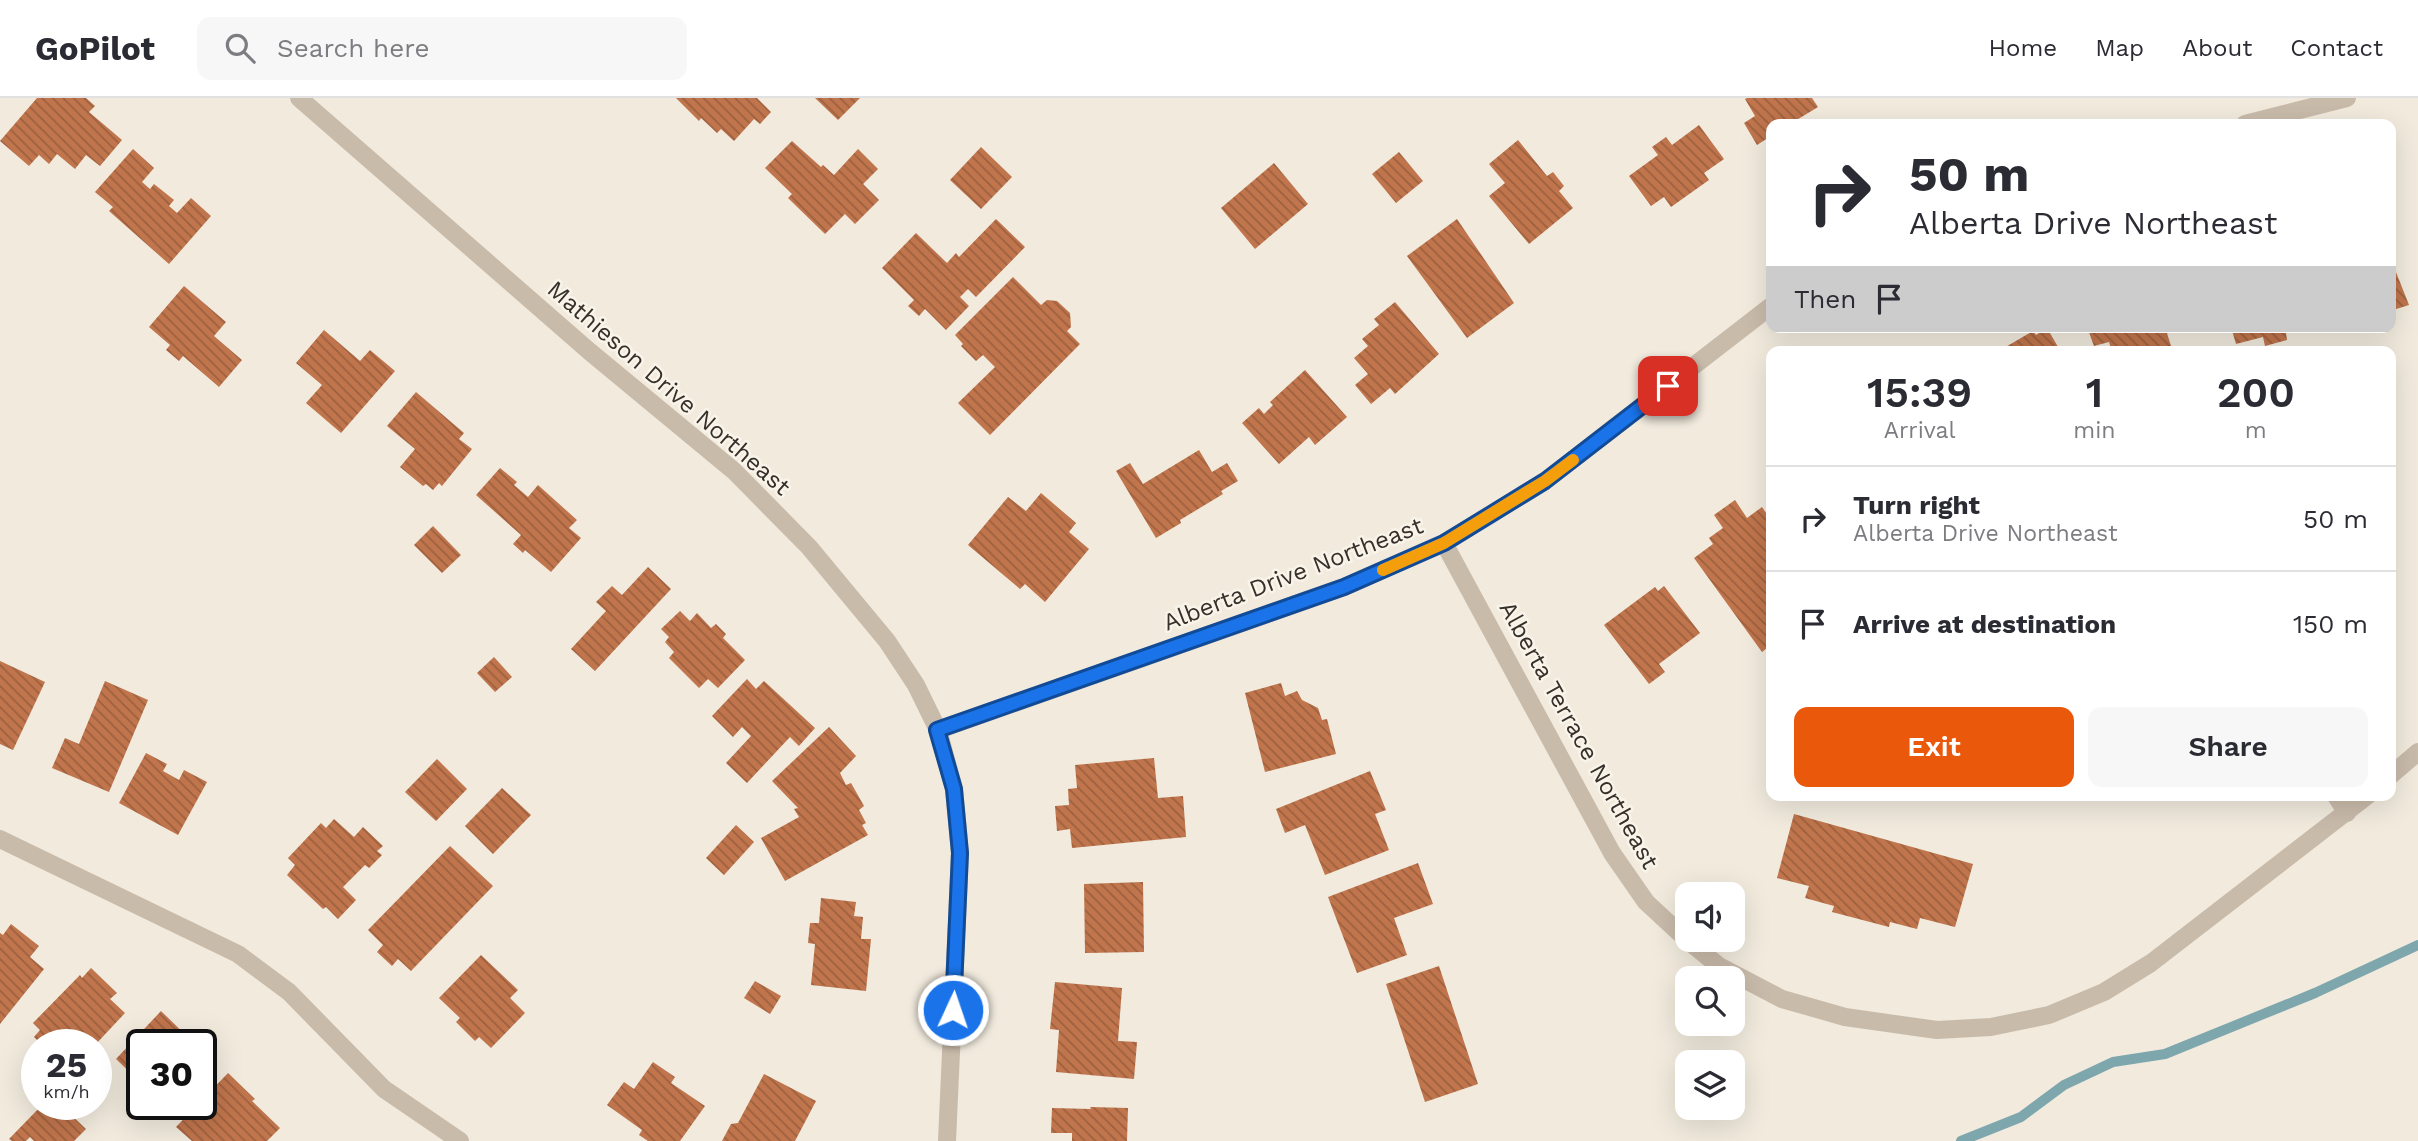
<!DOCTYPE html>
<html lang="en">
<head>
<meta charset="utf-8">
<style>
  body { margin:0; font-family:"Work Sans",sans-serif; background:#f7f7f7; color:#2b2b33; height:100vh; display:flex; flex-direction:column; font-size:26px; white-space:nowrap }
  * { box-sizing:border-box; margin:0 }
  p { font-size:23px; color:#7c7c81 }
  .icon { flex:none; width:38px; height:38px; fill:none; stroke:currentColor; stroke-width:2; stroke-linecap:round; stroke-linejoin:round }
  .map { position:relative; flex:1; overflow:hidden }
  .drawer { position:absolute; left:1766px; top:248px; width:630px; height:455px; display:flex; flex-direction:column; background:#fff; border-radius:14px; box-shadow:0 7px 28px #0002 }
  .drawer>* { flex:none }
  .banner { position:absolute; left:1766px; top:21px; width:630px; height:214px; border-radius:14px; box-shadow:0 7px 28px #0002; background:#fff; color:#2b2b33; overflow:hidden }
  .buttons { position:absolute; left:1675px; top:784px; display:grid; gap:14px }
  .buttons a { display:grid; place-items:center; width:70px; height:70px; border-radius:14px; background:#fff; box-shadow:0 7px 28px #0002; font-size:35px }
  .speed { position:absolute; left:21px; top:931px; display:flex; gap:14px; font-size:35px; font-weight:700; text-align:center }
  .speed>* { display:grid; place-content:center; width:91px; height:91px; border-radius:50%; background:#fff; box-shadow:0 7px 28px #0002; line-height:1 }
  .speed small { font-size:18px; font-weight:400 }
  .speed .limit { border:4px solid #111; border-radius:10px; background:#fff; color:#111 }
  .pin { position:absolute; display:grid; place-items:center; width:60px; height:60px; color:#fff; margin:-30px; border-radius:14px; box-shadow:0 4px 10px #0006 }
  .me { position:absolute; width:77px; margin:-38px; rotate:3deg; stroke-linejoin:round; filter:drop-shadow(0 0 5px #0008) }
  .turn { display:flex; align-items:center; gap:24px; height:147px; padding:0 28px; font-size:32px }
  .turn .icon { width:91px; height:91px; stroke-width:2.5 }
  .turn b { display:block; font-size:49px; line-height:60px }
  .then { display:flex; align-items:center; height:66px; padding:0 28px; background:#0003; gap:14px; font-size:26px }
  .eta { display:flex; justify-content:space-evenly; align-items:center; height:119px; text-align:center }
  .eta b { font-size:42px; font-weight:600; line-height:49px }
  .action { display:flex; gap:14px; margin-top:auto; padding:14px 28px }
  .action a { flex:1; height:80px; border-radius:14px; background:#ea580c; color:#fff; font-size:28px; font-weight:600; line-height:80px; text-align:center }
  .action a+a { background:#f7f7f7; color:#2b2b33 }
  ul { padding:0; list-style:none }
  li { display:flex; align-items:center; gap:21px; height:105px; padding:0 28px; border-top:2px solid #e1e1e2 }
  li div { flex:1 }
  li b { display:block; font-size:26px }
  li em { font-style:normal }
  header { display:flex; align-items:center; gap:42px; box-sizing:border-box; height:98px; padding:0 35px; background:#fff; border-bottom:2px solid #e1e1e2 }
  header strong { font-size:33px }
  nav { display:flex; gap:38px; margin-inline-start:auto; font-size:24px }
  .search { width:490px; height:63px; background:#f7f7f7; display:flex; align-items:center; gap:18px; box-sizing:border-box; padding:0 24px; border-radius:14px; color:#7c7c81; font-size:26px }
  .map>svg:first-child { display:block }
  .lines { fill:none; stroke-linecap:round; stroke-linejoin:round }
  .stream { stroke:#7ea6ad; stroke-width:10 }
  .building { fill:url(#building-back-hatch) }
  .lane { stroke:#c9bbaa; stroke-width:18 }
  .street { stroke:#c9bbaa; stroke-width:18 }
  .route-casing { stroke:#114b97; stroke-width:18 }
  .route { stroke:#1a73e8; stroke-width:12 }
  .slow { stroke:#f59e0b; stroke-width:12 }
  .labels { text-anchor:middle; dominant-baseline:central; stroke-width:5; stroke-linejoin:round; paint-order:stroke }
  .street-label { font-size:24px; fill:#372f29; stroke:#f9f4ea }
</style>
</head>
<body>
<header>
<strong>GoPilot</strong>
<div class="search"><svg class="icon" aria-label="search" viewBox="0 0 24 24"><circle cx="10" cy="10" r="6"/><path d="M15 15l6 6"/></svg>Search here</div>
<nav><a>Home</a><a>Map</a><a>About</a><a>Contact</a></nav>
</header>
<div class="map">
<svg width="2418" height="1043" viewBox="0 0 2418 1043">
  <defs>
    <pattern id="building-back-hatch" width="6" height="6" patternUnits="userSpaceOnUse" patternTransform="scale(1.75)"><rect width="6" height="6" fill="#c0754c"/><path d="M-1 5l2 2M0 0l6 6M5-1l2 2" fill="none" stroke="#9d603f"/></pattern>
  </defs>
  <rect width="100%" height="100%" fill="#f1eadd"/>
  <g class="lines">
    <!-- stream -->
    <polyline class="stream" points="1961,1043 2021,1019 2064,987 2113,964 2165,956 2315,895 2418,847"/>
  </g>
  <!-- building -->
  <g class="building">
    <polygon points="37,0 86,0 95,8 89,14 122,42 100,68 86,57 75,71 57,56 49,66 39,57 29,68 0,43"/>
    <polygon points="676,0 757,0 771,14 760,26 754,21 734,43 721,31 717,35 701,20 699,23"/>
    <polygon points="815,0 860,0 838,22"/>
    <polygon points="1747,0 1812,0 1818,9 1790,26 1771,26 1771,38 1757,47 1744,25 1755,18 1745,1"/>
    <polygon points="1699,27 1724,61 1704,75 1709,82 1671,109 1664,99 1651,108 1629,78 1658,57 1652,49 1666,39 1672,47"/>
    <polygon points="1518,42 1547,78 1553,74 1564,88 1559,93 1573,110 1529,146 1489,98 1505,85 1489,66"/>
    <polygon points="792,43 821,69 823,67 834,77 858,51 878,71 863,86 879,102 855,126 845,116 825,136 788,100 792,96 765,70"/>
    <polygon points="981,49 1012,79 981,111 950,82"/>
    <polygon points="133,51 154,70 142,84 150,91 154,86 174,102 169,108 177,115 191,100 211,118 169,166 109,113 113,109 95,94"/>
    <polygon points="1399,54 1423,83 1396,105 1372,76"/>
    <polygon points="1274,65 1308,106 1255,151 1221,110"/>
    <polygon points="996,121 1025,149 976,199 968,191 960,199 969,208 946,232 925,211 919,218 908,208 914,202 882,170 916,135 947,165 956,155 959,159"/>
    <polygon points="1457,121 1514,205 1467,240 1407,158"/>
    <polygon points="2390,159 2409,207 2390,213"/>
    <polygon points="1013,179 1041,207 1047,202 1057,203 1070,215 1071,229 1067,233 1080,246 990,337 958,305 995,269 983,257 976,263 961,248 963,246 955,237"/>
    <polygon points="184,188 226,224 214,238 242,262 219,289 183,258 179,263 166,252 170,247 149,229"/>
    <polygon points="1395,204 1439,256 1395,296 1390,290 1371,306 1355,287 1368,276 1354,260 1368,248 1362,241 1379,227 1374,221"/>
    <polygon points="2087,229 2165,229 2173,254 2112,254 2109,244 2094,248"/>
    <polygon points="2231,229 2292,229 2293,233 2286,235 2287,242 2265,248 2263,239 2236,246"/>
    <polygon points="2047,230 2061,254 1997,254 2033,233 2036,237"/>
    <polygon points="324,232 360,263 370,252 395,273 341,335 306,305 322,287 296,265"/>
    <polygon points="1305,272 1347,319 1315,347 1309,339 1279,366 1242,325 1259,310 1264,316 1273,307 1270,304"/>
    <polygon points="416,294 464,335 459,341 472,351 442,388 439,385 433,392 426,386 423,388 400,369 415,351 387,328"/>
    <polygon points="1199,352 1212,374 1227,365 1238,383 1221,393 1223,396 1180,422 1181,425 1156,440 1116,373 1130,365 1143,386"/>
    <polygon points="500,370 517,384 514,387 528,399 538,387 577,422 569,430 581,440 551,474 525,452 523,455 513,446 521,437 476,397"/>
    <polygon points="1041,395 1076,425 1069,434 1089,451 1045,504 1025,486 1020,491 968,447 1008,399 1026,413"/>
    <polygon points="1735,402 1747,420 1762,409 1771,422 1771,547 1762,554 1694,460 1713,446 1709,440 1723,430 1714,417"/>
    <polygon points="433,428 461,457 442,475 414,447"/>
    <polygon points="648,469 671,491 595,573 571,551 606,513 596,504 612,488 622,497"/>
    <polygon points="1664,488 1700,535 1659,566 1665,574 1649,586 1604,527 1655,489 1658,493"/>
    <polygon points="680,513 690,523 697,515 711,530 716,526 726,536 723,540 745,562 718,590 708,581 699,590 669,560 674,554 665,544 669,539 661,531"/>
    <polygon points="494,559 512,579 495,594 477,575"/>
    <polygon points="0,563 45,584 13,652 0,646"/>
    <polygon points="747,581 756,591 764,583 815,630 799,648 790,639 747,685 726,665 751,638 742,629 733,639 712,618"/>
    <polygon points="105,583 148,602 109,694 52,670 65,640 79,646"/>
    <polygon points="1281,585 1285,598 1297,593 1302,602 1318,610 1322,622 1327,621 1336,656 1265,674 1245,595"/>
    <polygon points="829,629 856,658 840,675 846,687 851,685 864,708 859,712 866,725 862,727 868,737 785,783 761,740 799,719 794,711 798,710 772,683"/>
    <polygon points="146,655 167,666 163,673 179,682 184,672 207,684 178,737 119,705"/>
    <polygon points="1154,660 1158,700 1183,698 1186,739 1072,750 1070,731 1057,733 1055,708 1069,707 1068,691 1077,690 1075,667"/>
    <polygon points="437,661 467,691 436,723 405,694"/>
    <polygon points="1370,673 1386,712 1375,716 1389,752 1325,777 1305,727 1285,735 1276,711"/>
    <polygon points="502,690 531,717 493,756 465,728"/>
    <polygon points="1794,716 1973,766 1955,829 1920,820 1917,831 1890,824 1889,829 1832,814 1834,808 1805,800 1809,788 1777,780"/>
    <polygon points="334,721 354,739 363,729 383,748 377,753 382,757 369,770 365,767 343,789 356,802 338,821 326,809 323,811 287,777 295,767 288,760 321,725 326,730"/>
    <polygon points="736,727 754,744 724,777 706,760"/>
    <polygon points="450,748 493,788 411,873 398,861 392,868 377,854 383,847 368,832"/>
    <polygon points="1418,765 1433,806 1394,820 1407,857 1357,875 1328,799"/>
    <polygon points="1143,784 1144,854 1085,855 1084,786"/>
    <polygon points="821,800 856,804 854,818 863,819 861,841 871,841 866,893 811,887 815,846 808,845 810,825 819,825"/>
    <polygon points="11,826 39,848 30,859 44,871 0,926 0,835 3,837"/>
    <polygon points="481,857 518,892 510,900 525,915 491,950 479,939 475,943 456,924 460,920 439,900"/>
    <polygon points="1439,868 1478,986 1425,1004 1386,886"/>
    <polygon points="91,870 117,895 110,901 125,915 95,947 42,947 34,939 40,932 33,925 80,877 82,880"/>
    <polygon points="755,883 781,898 770,916 744,900"/>
    <polygon points="1055,884 1122,890 1118,943 1137,944 1134,981 1056,974 1059,932 1050,931"/>
    <polygon points="161,913 196,947 142,947 142,986 116,961"/>
    <polygon points="653,964 675,979 671,985 705,1008 680,1043 648,1043 639,1037 642,1032 607,1007 624,984 634,991"/>
    <polygon points="228,975 255,1001 252,1003 280,1030 267,1043 192,1043 176,1029 198,1006 201,1006 201,1003"/>
    <polygon points="764,976 816,1003 795,1043 722,1043 731,1026 738,1025"/>
    <polygon points="43,1006 60,1006 86,1031 74,1043 34,1043 30,1039 26,1043 12,1043 9,1041"/>
    <polygon points="154,1006 174,1006 165,1017"/>
    <polygon points="1090,1009 1128,1010 1127,1043 1072,1043 1072,1035 1051,1035 1052,1010 1091,1011"/>
  </g>
  <g class="lines">
    <!-- lane -->
    <polyline class="lane" points="2336,698 2347,715"/>
    <!-- street -->
    <g class="street">
      <polyline points="299,0 589,253 734,373 809,449 887,543 916,587 938,632 954,691 960,755 947,1043"/>
      <polyline points="2245,26 2347,0"/>
      <polyline points="1444,445 1612,755 1646,804 1687,842"/>
      <polyline points="938,632 1344,489 1444,445 1545,383 1771,208"/>
      <polyline points="2390,678 2418,654"/>
      <polyline points="0,741 238,856 289,894 384,991 460,1043"/>
      <polyline points="1687,842 1719,868 1782,901 1845,919 1937,932 1991,929 2049,917 2104,894 2151,865 2367,698"/>
    </g>
  </g>
  <g class="lines">
    <!-- route casing -->
    <g class="route-casing">
      <polyline id="route" points="953,912 960,755 954,691 937,632 1344,489 1444,445 1545,383 1668,288"/>
    </g>
    <!-- route -->
    <use href="#route" class="route"/>
    <!-- slow -->
    <polyline class="slow" points="1383,472 1444,445 1545,383 1573,362"/>
  </g>
  <g class="labels">
    <!-- street labels -->
    <g class="street-label">
      <text transform="translate(669 290) rotate(41)">Mathieson Drive Northeast</text>
      <text transform="translate(1293 476) rotate(-21)">Alberta Drive Northeast</text>
      <text transform="translate(1579 637) rotate(61)">Alberta Terrace Northeast</text>
    </g>
  </g>
</svg>
<div class="buttons">
<a><svg class="icon" aria-label="sound" viewBox="0 0 24 24"><path d="M4 9h4l5-4v14l-5-4H4zM17 9q2 3 0 6"/></svg></a>
<a><svg class="icon" aria-label="search" viewBox="0 0 24 24"><circle cx="10" cy="10" r="6"/><path d="M15 15l6 6"/></svg></a>
<a><svg class="icon" aria-label="layers" viewBox="0 0 24 24"><path d="M12 4l9 5-9 5-9-5zM3 14l9 5 9-5"/></svg></a>
</div>
<div class="speed"><div>25<small>km/h</small></div><div class="limit">30</div></div>
<div class="pin" style="left:1668px;top:288px;background:#d93025"><svg class="icon" aria-label="arrive" viewBox="0 0 24 24"><path d="M6 21V4h12l-3 4 3 4H6"/></svg></div>
<svg class="me" style="left:953px;top:912px" viewBox="-20 -20 40 40"><circle r="17" fill="#1a73e8" stroke="#fff" stroke-width="3"/><path d="M0-11L8 9 0 5-8 9z" fill="#fff"/></svg>
<div class="banner">
<div class="turn"><svg class="icon" aria-label="right" viewBox="0 0 24 24"><path d="M7 20v-9h11M14 6l5 5-5 5"/></svg><div><b>50 m</b>Alberta Drive Northeast</div></div>
<div class="then">Then<svg class="icon" aria-label="arrive" viewBox="0 0 24 24"><path d="M6 21V4h12l-3 4 3 4H6"/></svg></div>
</div>
<section class="drawer">
<div class="eta">
<div><b>15:39</b><p>Arrival</p></div>
<div><b>1</b><p>min</p></div>
<div><b>200</b><p>m</p></div>
</div>
<ul>
<li><svg class="icon" aria-label="right" viewBox="0 0 24 24"><path d="M7 20v-9h11M14 6l5 5-5 5"/></svg><div><b>Turn right</b><p>Alberta Drive Northeast</p></div><em>50 m</em></li>
<li><svg class="icon" aria-label="arrive" viewBox="0 0 24 24"><path d="M6 21V4h12l-3 4 3 4H6"/></svg><div><b>Arrive at destination</b></div><em>150 m</em></li>
</ul>
<div class="action"><a>Exit</a><a>Share</a></div>
</section>
</div>
</body>
</html>
